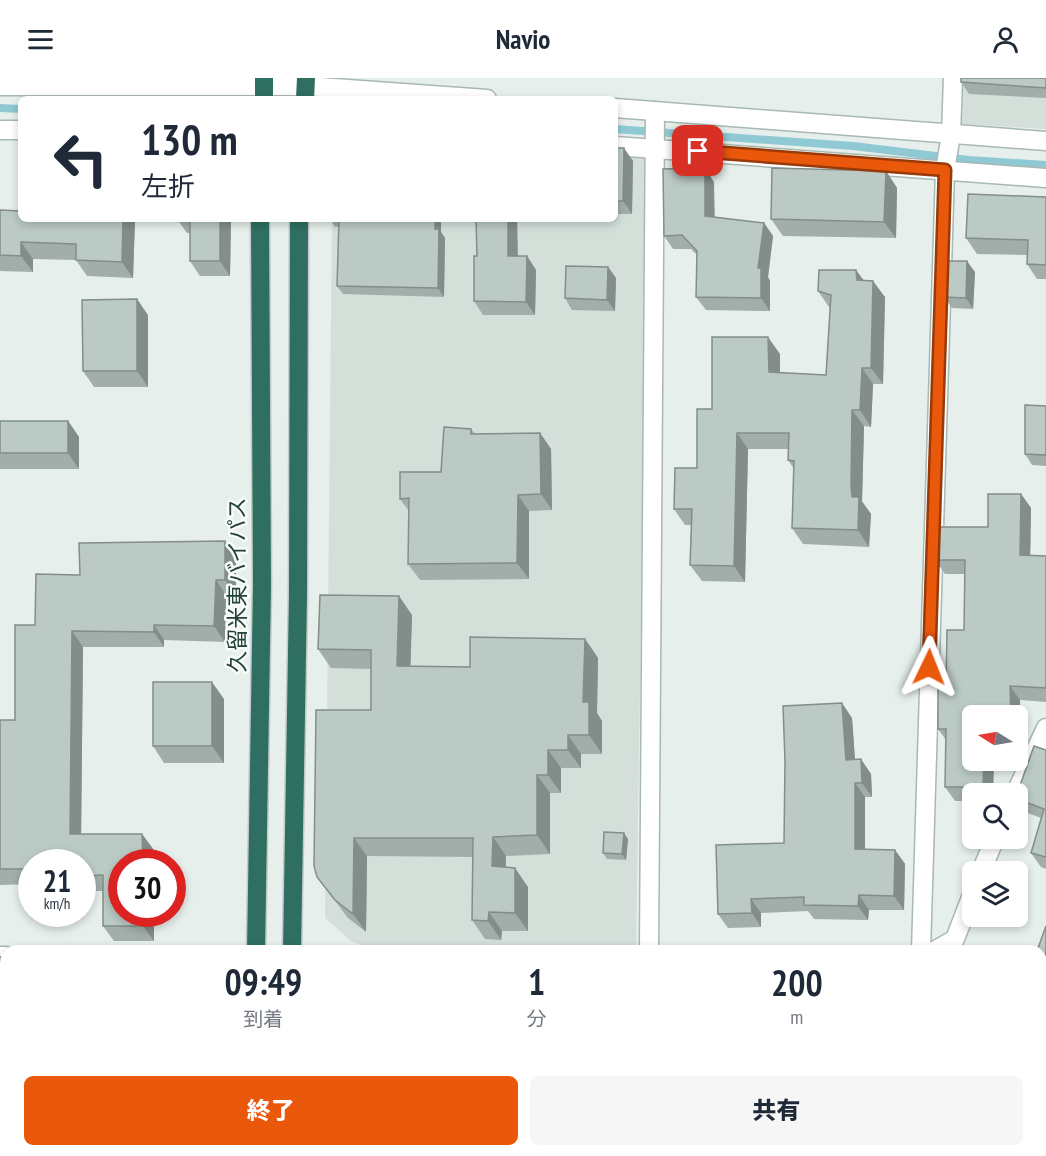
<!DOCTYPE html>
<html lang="ja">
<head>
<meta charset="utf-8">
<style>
  body { margin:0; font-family:"PT Sans Narrow","Noto Sans JP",sans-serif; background:#f6f6f7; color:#1f2937; height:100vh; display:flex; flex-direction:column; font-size:22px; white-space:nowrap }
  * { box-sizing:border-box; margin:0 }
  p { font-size:20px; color:#747a83 }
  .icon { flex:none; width:33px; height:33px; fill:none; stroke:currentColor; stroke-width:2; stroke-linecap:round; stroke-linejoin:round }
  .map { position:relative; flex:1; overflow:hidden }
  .panel { position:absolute; left:0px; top:867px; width:1047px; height:212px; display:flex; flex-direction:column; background:#fff; border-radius:18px 18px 0 0; box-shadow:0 3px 9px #0003 }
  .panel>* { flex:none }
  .top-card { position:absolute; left:18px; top:18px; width:600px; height:126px; border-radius:9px; box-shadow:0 3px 9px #0003; background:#fff; color:#1f2937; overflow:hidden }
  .needle { width:39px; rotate:281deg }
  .buttons { position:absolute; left:962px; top:627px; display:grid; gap:12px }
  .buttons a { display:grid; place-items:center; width:66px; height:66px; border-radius:9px; background:#fff; box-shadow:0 3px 9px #0003; font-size:30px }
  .speed { position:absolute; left:18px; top:771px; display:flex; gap:12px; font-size:30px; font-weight:700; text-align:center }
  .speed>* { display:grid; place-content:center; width:78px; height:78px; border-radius:50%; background:#fff; box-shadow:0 3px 9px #0003; line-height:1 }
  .speed small { font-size:15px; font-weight:400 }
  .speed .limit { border:9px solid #d22; background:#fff; color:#111 }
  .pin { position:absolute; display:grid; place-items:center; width:51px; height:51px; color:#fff; margin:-26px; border-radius:12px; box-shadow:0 3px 9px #0006 }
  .me { position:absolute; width:66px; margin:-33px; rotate:2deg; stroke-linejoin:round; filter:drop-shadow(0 0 4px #0008) }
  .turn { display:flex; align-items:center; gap:21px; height:126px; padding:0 24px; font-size:27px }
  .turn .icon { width:78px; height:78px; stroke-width:2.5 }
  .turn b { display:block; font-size:42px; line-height:51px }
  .eta { display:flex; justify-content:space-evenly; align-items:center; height:102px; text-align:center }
  .eta b { font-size:36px; font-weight:800; line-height:42px }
  .action { display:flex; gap:12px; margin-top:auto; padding:12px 24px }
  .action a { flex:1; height:69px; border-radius:9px; background:#ea580c; color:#fff; font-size:24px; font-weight:800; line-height:69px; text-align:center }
  .action a+a { background:#f6f6f7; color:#1f2937 }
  header { display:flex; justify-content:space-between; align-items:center; height:78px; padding:0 24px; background:#fff; font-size:27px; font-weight:800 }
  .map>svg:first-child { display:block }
  .built { fill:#d4dfda }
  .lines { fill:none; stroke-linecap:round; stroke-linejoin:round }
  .stream { stroke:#8ec9d4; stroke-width:8 }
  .minor-casing { stroke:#a8b8b2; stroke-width:21 }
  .highway-casing { stroke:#c2cac8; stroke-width:21 }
  .minor { stroke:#fff; stroke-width:18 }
  .highway { stroke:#2f6f62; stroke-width:18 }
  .wall { fill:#a1aea9 }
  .shaded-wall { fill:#838d89 }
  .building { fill:#bbcac4; stroke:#838d89; stroke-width:1.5 }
  .route-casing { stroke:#983908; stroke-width:15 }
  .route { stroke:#ea580c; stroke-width:10 }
  .labels { text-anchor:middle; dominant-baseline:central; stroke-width:5; stroke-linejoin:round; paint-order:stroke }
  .street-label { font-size:22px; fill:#24423a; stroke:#f7fbf9 }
</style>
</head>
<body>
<header><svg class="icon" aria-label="menu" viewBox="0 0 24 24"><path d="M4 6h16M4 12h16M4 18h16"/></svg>Navio<svg class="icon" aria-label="person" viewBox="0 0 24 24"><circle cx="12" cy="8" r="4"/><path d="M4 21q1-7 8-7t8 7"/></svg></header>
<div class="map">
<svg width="1046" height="1078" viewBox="0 0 1046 1078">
  <rect width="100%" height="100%" fill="#e6efeb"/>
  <!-- built -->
  <g class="built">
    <polygon points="963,0 1046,0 1046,51 962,46"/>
    <polygon points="615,77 648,79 636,873 374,873 351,863 325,840 332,141 615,141"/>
    <polygon points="325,1072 629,1073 629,1078 324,1078"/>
  </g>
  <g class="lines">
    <!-- stream -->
    <g class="stream">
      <polyline points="0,30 21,31"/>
      <polyline points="615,51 853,68 969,82 1046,87"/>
      <polyline points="1041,1027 1046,1061"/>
    </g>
    <!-- minor casing -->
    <g class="minor-casing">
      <g id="minor">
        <polyline points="0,8 306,8 487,21"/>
        <polyline points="615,30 1046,63"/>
        <polyline points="0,52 21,52"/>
        <polyline points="615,68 1046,100"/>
        <polyline points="1015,716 1046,650"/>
        <polyline points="981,794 995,760"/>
        <polyline points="649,873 655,33"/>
        <polyline points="921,873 945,92 951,57 953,0"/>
        <polyline points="934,873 955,861 972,817"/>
        <polyline points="0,878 6,878"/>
        <polyline points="649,1072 649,1078"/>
        <polyline points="918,1078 918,1072"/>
      </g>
    </g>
    <!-- highway casing -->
    <g class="highway-casing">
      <g id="highway">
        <polyline points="264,21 264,0"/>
        <polyline points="305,21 306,0"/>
        <polyline points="256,873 262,507 260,141"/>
        <polyline points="292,873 298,516 299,141"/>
        <polyline points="256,1078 256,1072"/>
        <polyline points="291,1078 291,1072"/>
      </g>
    </g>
    <!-- minor -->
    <use href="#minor" class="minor"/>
    <!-- highway -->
    <use href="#highway" class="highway"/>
  </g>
  <!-- wall -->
  <g class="wall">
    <polygon points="1046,0 1046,20 969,16 961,4"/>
    <polygon points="615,70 633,83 632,136 615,136"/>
    <polygon points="886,93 897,110 896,160 783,158 771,141"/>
    <polygon points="714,104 714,139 764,145 773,158 768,199 770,203 770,233 706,232 696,219 697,177 691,171 673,171 664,158"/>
    <polygon points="1046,119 1046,201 1037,201 1027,186 1027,177 977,176 966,160"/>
    <polygon points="0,132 135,141 133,200 87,198 76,182 33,181 33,194 0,193"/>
    <polygon points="177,141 231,141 230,198 200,198 190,183 190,155 187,155"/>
    <polygon points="330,141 441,141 441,154 445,160 444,219 343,216 337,208 339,149 335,149"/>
    <polygon points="476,141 517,141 518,178 527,178 536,192 535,237 483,237 474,223 477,178"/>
    <polygon points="608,189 616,200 615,233 572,232 565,220"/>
    <polygon points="856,192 863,202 885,219 883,306 873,306 871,349 864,348 862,423 871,436 869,469 803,466 792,450 794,391 788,382 788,371 748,371 745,504 702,503 690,487 691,447 685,447 674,431 697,390 712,331 780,276 780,295 826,297 830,230 829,229 818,213"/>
    <polygon points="975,194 973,231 952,230 944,219"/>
    <polygon points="148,237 148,309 94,309 83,293"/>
    <polygon points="1046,328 1046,388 1032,387 1025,376"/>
    <polygon points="0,343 68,343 79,359 79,391 0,391"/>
    <polygon points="471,351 475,356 540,355 551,371 552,432 529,433 529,501 420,502 408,486 409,433 400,421 441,394"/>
    <polygon points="1021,416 1031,430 1030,478 1046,478 1046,624 1020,622 1021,664 1017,664 1017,638 972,638 972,682 994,682 993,716 972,716 972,723 955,723 945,709 946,662 938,651 946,604 964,552 965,496 945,496 935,482 988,449"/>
    <polygon points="236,478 236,517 226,517 225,564 164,562 164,569 83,569 81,756 142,756 153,771 154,863 114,863 103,848 103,813 82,813 82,784 32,784 32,806 0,807 0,642 15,642 80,497"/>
    <polygon points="412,537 410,588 470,589 585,561 598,580 597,635 602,643 602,676 581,676 581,690 561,690 561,715 550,715 550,776 506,778 506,789 528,809 528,853 502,853 501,862 485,861 472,842 473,779 367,778 366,854 348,840 317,799 371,632 371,591 331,590 318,571"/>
    <polygon points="224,621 224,685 164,685 153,668"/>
    <polygon points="852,640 855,681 871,696 872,719 865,719 865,771 895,772 905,786 904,832 869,832 868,842 814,841 808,833 761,835 761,849 728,850 718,836 784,765"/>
    <polygon points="1046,672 1046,791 1041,789 1031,775 1041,740 1025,734 1017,723 1017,716"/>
    <polygon points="628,761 626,782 607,781 603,775"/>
    <polygon points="1046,848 1046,945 1041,943 1041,873"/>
    <rect x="0" y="879" width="6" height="71"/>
    <polygon points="315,1072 460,1072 459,1078 316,1078 314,1076"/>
    <polygon points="1023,1072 1023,1078 969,1078 968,1077"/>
  </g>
  <!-- shaded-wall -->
  <g class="shaded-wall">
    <polygon points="624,70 633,83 632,136 623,123"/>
    <polygon points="705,90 714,104 715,152 705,138"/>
    <polygon points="886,93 897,110 896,160 884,144"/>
    <polygon points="123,141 135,141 133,200 122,184"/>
    <polygon points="220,141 231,141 230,198 220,183"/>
    <polygon points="435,141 441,141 441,154 445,160 444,219 438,210"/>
    <polygon points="508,141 517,141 518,191 508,178"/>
    <polygon points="764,145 773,158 768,199 770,203 770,233 761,220 758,190"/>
    <polygon points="21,164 33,181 33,194 21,178"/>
    <polygon points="527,178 536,192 535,237 526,224"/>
    <polygon points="967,183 975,194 973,231 966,220"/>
    <polygon points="608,189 616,200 615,233 607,222"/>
    <polygon points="856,192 868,208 857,202"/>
    <polygon points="873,203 885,219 883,306 871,290"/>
    <polygon points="137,221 148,237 148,309 137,293"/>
    <polygon points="768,259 780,276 780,311 769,294"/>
    <polygon points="862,290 873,306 871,349 860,332"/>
    <polygon points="852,332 864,348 862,424 871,436 869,469 858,452 852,419 851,407"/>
    <polygon points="68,343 79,359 79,391 68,375"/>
    <polygon points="540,355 551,371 552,432 541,416"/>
    <polygon points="737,355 748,371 745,504 734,488"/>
    <polygon points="1021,416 1031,430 1030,491 1020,477"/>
    <polygon points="518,417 529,433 529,501 517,485"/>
    <polygon points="225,463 236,478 236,517 225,502"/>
    <polygon points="216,502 226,517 225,564 214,548"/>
    <polygon points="399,518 412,537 410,606 397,588"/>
    <polygon points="154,547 164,562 164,569 154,554"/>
    <polygon points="72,553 83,569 81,772 70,756"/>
    <polygon points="585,561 598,580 597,635 602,643 602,676 589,657 583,624"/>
    <polygon points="212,604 224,621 224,685 212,668"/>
    <polygon points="1010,608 1020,622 1021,664 1017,658 1017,638 1011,638"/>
    <polygon points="842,625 852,640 856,696 846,682"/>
    <polygon points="568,657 581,676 581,690 568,672"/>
    <polygon points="548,672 561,690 561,715 548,697"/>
    <polygon points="861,681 871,696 872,719 862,705"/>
    <polygon points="984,682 994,682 993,716 988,716 983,709"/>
    <polygon points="537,697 550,715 550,776 537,757"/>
    <polygon points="855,705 865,719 865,785 855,771"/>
    <polygon points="624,755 628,761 626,782 622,776"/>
    <polygon points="142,756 153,771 153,784 143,784"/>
    <polygon points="493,759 506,778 505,807 492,788"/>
    <polygon points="354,760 367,778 366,854 353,836"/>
    <polygon points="895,772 905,786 904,832 894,818"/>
    <polygon points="515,790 528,809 528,853 515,835"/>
    <polygon points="859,817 869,832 868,842 858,828"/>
    <polygon points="751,821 761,835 761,849 752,835"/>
    <polygon points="489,834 502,853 501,862 488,843"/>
    <polygon points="143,836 154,836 154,863 143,848"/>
    <polygon points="364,1072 368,1072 371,1078 364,1078"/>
    <polygon points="447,1072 460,1072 459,1078 449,1078 447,1075"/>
    <rect x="611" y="1072" width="15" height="6"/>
    <polygon points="879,1072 884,1072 888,1078 879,1078"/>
    <polygon points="1012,1072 1023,1072 1023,1078 1013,1078"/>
  </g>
  <!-- building -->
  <g class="building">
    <polygon points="961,0 1046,0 1046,10 961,4"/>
    <polygon points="615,70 624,70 623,123 615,123"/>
    <polygon points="705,90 705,138 764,145 758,190 761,190 761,220 696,219 697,173 682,157 664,158 663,91"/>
    <polygon points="772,90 886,93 884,144 771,141"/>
    <polygon points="968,116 1046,119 1046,187 1027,186 1028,162 966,160"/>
    <polygon points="0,132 21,133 21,141 123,141 122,184 76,182 76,166 21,164 21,178 0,177"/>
    <rect x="190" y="141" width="30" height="42"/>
    <polygon points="339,141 435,141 435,151 439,151 438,210 337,208"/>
    <polygon points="476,141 508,141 508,178 527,178 526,224 474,223 474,178 477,178"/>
    <polygon points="945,183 967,183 966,220 944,219"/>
    <polygon points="566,188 608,189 607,222 565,220"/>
    <polygon points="819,192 856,192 857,202 873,203 871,290 862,290 860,332 852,332 851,407 852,419 859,419 858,452 792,450 794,383 788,382 789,355 737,355 734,488 690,487 692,431 674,431 675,390 697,390 697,331 712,331 712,259 768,259 769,294 826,297 831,217 818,213"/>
    <polygon points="137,221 137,293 83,293 82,222"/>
    <polygon points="1025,327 1046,328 1046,377 1025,376"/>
    <rect x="0" y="343" width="68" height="32"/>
    <polygon points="444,349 471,351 471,356 540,355 541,416 518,417 517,485 408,486 409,420 400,421 400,394 441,394"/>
    <polygon points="988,416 1021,416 1020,477 1046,478 1046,610 1010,608 1011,638 972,638 972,682 984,682 983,709 945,709 946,651 938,651 938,604 946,604 947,552 964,552 965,482 935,482 936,449 988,449"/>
    <polygon points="225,463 225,502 216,502 214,548 154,547 154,554 72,553 70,756 142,756 143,784 122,784 122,836 143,836 143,848 103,848 103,797 82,798 82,784 32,784 32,791 0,791 0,642 15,642 15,547 35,547 36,496 80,497 79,465"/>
    <polygon points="320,517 399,518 397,588 470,589 470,559 585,561 583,624 589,624 589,657 568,657 568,672 548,672 548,697 537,697 537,757 493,759 492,788 515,790 515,835 489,834 488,843 472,842 473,760 354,760 353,836 335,822 317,799 314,788 316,632 371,632 371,572 318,571"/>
    <rect x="153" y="604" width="59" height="64"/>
    <polygon points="842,625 846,682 861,681 862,705 855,705 855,771 895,772 894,818 859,817 858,828 804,827 804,819 751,821 752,835 718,836 716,767 784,765 785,683 783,628"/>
    <polygon points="1034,668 1046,672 1046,779 1031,775 1044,731 1017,721 1017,716"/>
    <polygon points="604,754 624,755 622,776 603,775"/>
    <polygon points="1046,848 1046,935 1041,933 1041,873 1037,873"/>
    <rect x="0" y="879" width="6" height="51"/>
    <polygon points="315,1072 364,1072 364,1078 339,1078 314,1076"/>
    <polygon points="416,1072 447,1072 447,1075"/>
    <rect x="580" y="1072" width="31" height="6"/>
    <rect x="750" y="1072" width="129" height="6"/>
    <polygon points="968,1072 1012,1072 1012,1076 968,1077"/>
  </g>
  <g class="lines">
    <!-- route casing -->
    <g class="route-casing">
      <polyline id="route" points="698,73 945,92 929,589"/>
    </g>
    <!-- route -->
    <use href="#route" class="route"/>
  </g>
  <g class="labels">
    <!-- street labels -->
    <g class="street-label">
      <text transform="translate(237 507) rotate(-90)">久留米東バイパス</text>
    </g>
  </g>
</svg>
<div class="buttons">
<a><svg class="needle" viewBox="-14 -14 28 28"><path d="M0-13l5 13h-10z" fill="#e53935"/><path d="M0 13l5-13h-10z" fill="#747a83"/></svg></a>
<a><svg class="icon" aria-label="search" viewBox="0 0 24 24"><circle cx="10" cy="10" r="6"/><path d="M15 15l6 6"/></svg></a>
<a><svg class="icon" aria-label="layers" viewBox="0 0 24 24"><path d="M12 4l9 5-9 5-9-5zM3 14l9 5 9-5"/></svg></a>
</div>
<div class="speed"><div>21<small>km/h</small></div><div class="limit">30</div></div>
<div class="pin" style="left:698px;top:73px;background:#d93025"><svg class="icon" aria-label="arrive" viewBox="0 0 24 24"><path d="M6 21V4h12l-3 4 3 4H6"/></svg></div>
<svg class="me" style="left:929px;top:589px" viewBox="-20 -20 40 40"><path d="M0-17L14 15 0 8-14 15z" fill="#ea580c" stroke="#fff" stroke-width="4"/></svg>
<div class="top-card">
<div class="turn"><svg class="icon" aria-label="left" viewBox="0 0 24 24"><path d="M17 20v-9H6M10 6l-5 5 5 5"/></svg><div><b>130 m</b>左折</div></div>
</div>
<section class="panel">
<div class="eta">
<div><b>09:49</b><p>到着</p></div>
<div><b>1</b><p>分</p></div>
<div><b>200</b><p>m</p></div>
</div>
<div class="action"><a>終了</a><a>共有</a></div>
</section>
</div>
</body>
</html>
